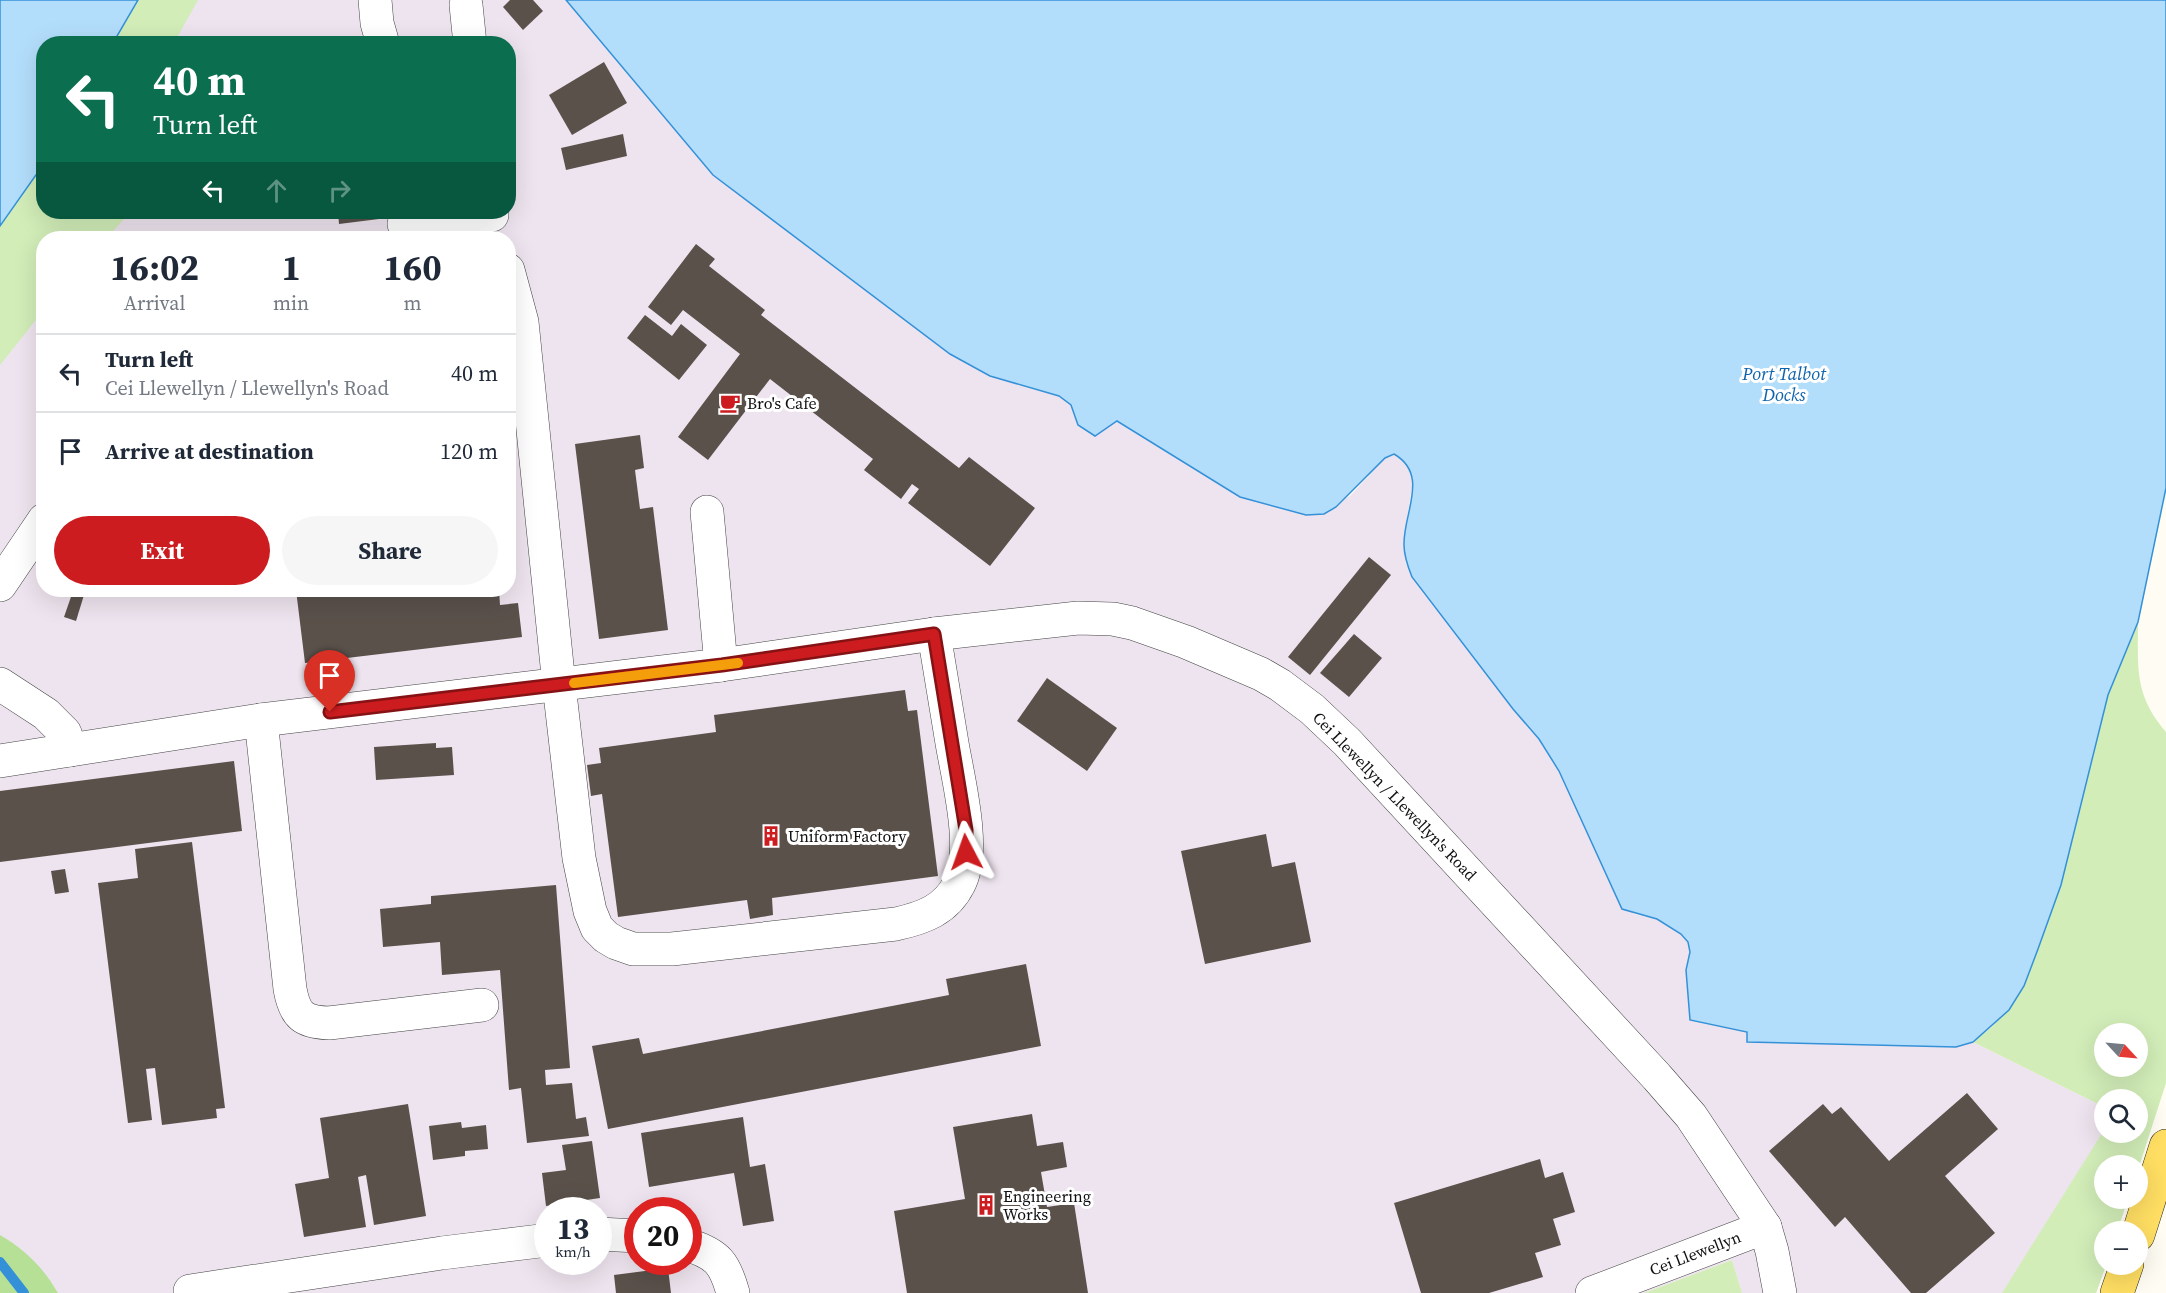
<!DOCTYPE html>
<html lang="en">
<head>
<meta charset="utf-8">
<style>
  body { margin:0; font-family:"Source Serif 4",serif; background:#f6f6f7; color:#1f2937; height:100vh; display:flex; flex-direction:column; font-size:22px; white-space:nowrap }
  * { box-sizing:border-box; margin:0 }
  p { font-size:20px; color:#747a83 }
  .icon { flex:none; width:33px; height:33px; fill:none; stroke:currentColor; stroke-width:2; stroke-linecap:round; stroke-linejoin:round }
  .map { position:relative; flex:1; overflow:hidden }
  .drawer { position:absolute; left:36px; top:231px; width:480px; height:366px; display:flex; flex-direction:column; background:#fff; border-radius:24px; box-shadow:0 6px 24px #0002 }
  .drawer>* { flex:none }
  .banner { position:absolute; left:36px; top:36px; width:480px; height:183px; border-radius:24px; box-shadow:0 6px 24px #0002; background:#0b6e4f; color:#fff; overflow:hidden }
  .needle { width:39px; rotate:116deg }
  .buttons { position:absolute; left:2094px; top:1023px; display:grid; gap:12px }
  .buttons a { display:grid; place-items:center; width:54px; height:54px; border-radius:50%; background:#fff; box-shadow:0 6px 24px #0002; font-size:30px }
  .speed { position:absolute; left:534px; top:1197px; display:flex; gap:12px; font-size:30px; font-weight:700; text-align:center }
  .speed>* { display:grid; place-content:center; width:78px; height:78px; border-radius:50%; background:#fff; box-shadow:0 6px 24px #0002; line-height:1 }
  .speed small { font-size:15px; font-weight:400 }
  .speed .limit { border:9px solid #d22; background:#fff; color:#111 }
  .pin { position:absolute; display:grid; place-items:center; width:51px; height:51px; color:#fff; margin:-62px -26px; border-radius:50% 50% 50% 0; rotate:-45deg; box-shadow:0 0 6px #0007 }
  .pin .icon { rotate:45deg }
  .me { position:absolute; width:66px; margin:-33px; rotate:356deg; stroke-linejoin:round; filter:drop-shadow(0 0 4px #0008) }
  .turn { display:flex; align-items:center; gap:21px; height:126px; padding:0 18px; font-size:27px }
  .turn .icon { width:78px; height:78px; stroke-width:2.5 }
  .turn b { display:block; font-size:42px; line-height:51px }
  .lanes { display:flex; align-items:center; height:57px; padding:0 18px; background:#0003; justify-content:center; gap:30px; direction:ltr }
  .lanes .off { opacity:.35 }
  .eta { display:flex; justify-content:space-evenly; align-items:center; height:102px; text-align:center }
  .eta b { font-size:36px; font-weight:700; line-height:42px }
  .primary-button { display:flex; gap:12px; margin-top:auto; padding:12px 18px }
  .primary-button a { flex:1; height:69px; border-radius:36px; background:#cc1c1f; color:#fff; font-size:24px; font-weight:700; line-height:69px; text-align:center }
  .primary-button a+a { background:#f6f6f7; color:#1f2937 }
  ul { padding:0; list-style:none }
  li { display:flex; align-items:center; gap:18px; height:78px; padding:0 18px; border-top:2px solid #e0e1e3 }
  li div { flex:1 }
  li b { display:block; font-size:22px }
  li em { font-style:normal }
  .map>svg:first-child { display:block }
  .industrial { fill:#eee4ef; fill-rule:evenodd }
  .green { fill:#d2edb8; fill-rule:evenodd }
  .forest { fill:#b5e096 }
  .water { fill:#b3defb; stroke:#3491d8; stroke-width:1.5 }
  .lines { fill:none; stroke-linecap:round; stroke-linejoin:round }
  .stream { stroke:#3491d8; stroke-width:10 }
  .building { fill:#5a514b }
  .minor-casing { stroke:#434343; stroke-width:34 }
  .major-casing { stroke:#212121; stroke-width:34 }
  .minor { stroke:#fff; stroke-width:33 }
  .major { stroke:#ffde63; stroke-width:33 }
  .route-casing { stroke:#851214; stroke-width:15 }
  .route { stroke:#cc1c1f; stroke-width:10 }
  .slow { stroke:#f59e0b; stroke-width:10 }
  .labels { text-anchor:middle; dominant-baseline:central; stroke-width:6; stroke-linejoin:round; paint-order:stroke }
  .poi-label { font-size:16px; fill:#101010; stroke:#fff; text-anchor:start }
  .street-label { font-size:16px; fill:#101010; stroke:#fff }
  .water-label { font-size:18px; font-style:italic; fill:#0e63ad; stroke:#fff }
</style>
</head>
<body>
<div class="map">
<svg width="2166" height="1293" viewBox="0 0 2166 1293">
  <rect width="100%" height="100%" fill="#fffdf3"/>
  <!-- industrial -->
  <path class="industrial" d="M 138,0 L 566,0 L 714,175 L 950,354 L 1029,388 L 1059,396 L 1071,405 L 1078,425 L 1116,421 L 1240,497 L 1306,515 L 1350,496 L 1385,458 L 1394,454 L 1405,461 L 1413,474 L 1412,488 L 1406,523 L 1412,577 L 1513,709 L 1539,739 L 1559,771 L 1604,866 L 1634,914 L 1657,919 L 1682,934 L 1688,942 L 1690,952 L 1686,970 L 1690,1020 L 1747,1032 L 1748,1042 L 1956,1047 L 1973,1042 L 2104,1107 L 2104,1132 L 2138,1132 L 2138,1170 L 2138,1166 L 2104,1166 L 2104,1198 L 2128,1199 L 2117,1231 L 2104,1232 L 2106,1265 L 2096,1293 L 1742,1293 L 1732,1260 L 1644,1293 L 58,1293 L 52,1283 L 0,1235 L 0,226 L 43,165 L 44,212 L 508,212 L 508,44 L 113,43 ZM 44,238 L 508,238 L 508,590 L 44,590 ZM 548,1210 L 598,1210 L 598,1262 L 548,1262 ZM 638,1210 L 688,1210 L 688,1262 L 638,1262 Z"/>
  <!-- green -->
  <g class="green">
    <polygon points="138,0 198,0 174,43 113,44"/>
    <polygon points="43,165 44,212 130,212 107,238 44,238 43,311 0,365 0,226"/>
    <path d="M 2138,622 C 2138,668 2134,695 2166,732 L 2166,1083 L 2138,1170 L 2138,1166 L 2104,1166 L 2104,1198 L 2128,1199 L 2117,1231 L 2104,1232 L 2106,1265 L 2096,1293 L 2002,1293 L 2104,1130 L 2104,1132 L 2138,1132 L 2138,1100 L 2104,1100 L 2104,1107 L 1973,1042 L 1993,1026 L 2024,986 L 2061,885 L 2108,695 ZM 2104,1034 L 2138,1034 L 2138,1066 L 2104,1066 Z"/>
    <polygon points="1732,1260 1742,1293 1644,1293"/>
  </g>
  <!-- forest -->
  <path class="forest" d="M 0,1235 C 24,1249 44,1268 58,1293 L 0,1293 Z"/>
  <!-- water -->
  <g class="water">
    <polygon points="0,0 138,0 113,43 44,44 43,165 0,226"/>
    <path d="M 566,0 L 2166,0 L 2166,488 L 2138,622 L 2108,695 L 2061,885 L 2038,949 L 2024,986 L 2009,1010 L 1973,1042 L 1956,1047 L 1747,1042 L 1747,1032 L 1690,1020 L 1686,970 L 1690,952 L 1688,942 L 1681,934 L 1657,919 L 1622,909 L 1559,771 L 1539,739 L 1513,709 L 1412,577 C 1408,567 1404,556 1404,545 C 1403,513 1430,475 1394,454 L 1385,458 L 1336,507 L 1324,514 L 1306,515 L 1240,497 L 1117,421 L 1095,436 L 1078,425 L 1071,405 L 1059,396 L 990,376 L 950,354 L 713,175 Z"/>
  </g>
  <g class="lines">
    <!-- stream -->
    <polyline class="stream" points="0,1262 24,1293"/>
  </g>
  <!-- building -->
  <g class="building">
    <polygon points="510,0 533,0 543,11 523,30 503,7"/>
    <polygon points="604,62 627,103 572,135 549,95"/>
    <polygon points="623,134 627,156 566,170 561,148"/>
    <polygon points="338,212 387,212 387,218 339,224"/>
    <polygon points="696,244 715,259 709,266 765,310 761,315 959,468 969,457 1035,508 990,566 908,503 919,489 912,484 901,499 864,470 873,459 770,379 708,460 678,437 740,354 683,310 671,325 648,307"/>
    <polygon points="645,315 672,336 681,324 707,345 679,380 627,338"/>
    <polygon points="640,435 644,468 635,470 640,509 653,507 668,630 599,639 575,444"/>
    <polygon points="1369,557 1391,575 1310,675 1288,657"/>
    <polygon points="296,590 499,590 500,605 518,603 522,637 305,663"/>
    <polygon points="73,591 84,595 76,621 64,617"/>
    <polygon points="1354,634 1382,658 1349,697 1320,673"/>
    <polygon points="1047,678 1117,728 1087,771 1017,721"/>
    <polygon points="905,690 908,711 917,710 938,876 772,898 773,915 750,919 747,900 618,917 602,794 591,796 587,765 601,763 599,748 716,732 714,715"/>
    <polygon points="436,743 436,748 452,747 454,775 376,780 374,747"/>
    <polygon points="234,761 242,831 0,862 0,791"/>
    <polygon points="1266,834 1272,867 1295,862 1311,942 1205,964 1181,851"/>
    <polygon points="192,842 225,1108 216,1109 217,1118 162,1125 155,1068 146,1069 152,1120 128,1123 98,883 138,878 135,849"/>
    <polygon points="65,869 69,892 55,894 51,871"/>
    <polygon points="556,885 570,1068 545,1070 546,1085 572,1083 576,1119 586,1117 589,1136 527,1143 521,1088 509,1090 500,970 442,975 440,942 383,947 380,909 431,904 431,896"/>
    <polygon points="1026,964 1041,1046 608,1129 592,1046 639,1038 643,1054 949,995 946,979"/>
    <polygon points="1967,1093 1998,1129 1945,1176 1995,1233 1926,1293 1911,1293 1845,1217 1835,1227 1769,1151 1823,1104 1832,1114 1841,1107 1889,1161"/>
    <polygon points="408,1104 426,1216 374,1225 366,1175 358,1177 366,1227 304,1237 295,1184 329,1178 320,1118"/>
    <polygon points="1032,1114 1037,1146 1063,1142 1067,1167 1041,1172 1047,1207 1074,1203 1088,1293 907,1293 894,1211 965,1199 953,1127"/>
    <polygon points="743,1117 750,1167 765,1164 774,1221 743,1226 734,1173 649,1187 641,1133"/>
    <polygon points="461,1122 462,1128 486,1125 488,1149 465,1151 465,1156 433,1160 429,1126"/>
    <polygon points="592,1141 600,1198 546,1206 542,1173 566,1170 562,1145"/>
    <polygon points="1540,1159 1545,1178 1563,1172 1575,1212 1553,1219 1561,1245 1535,1253 1543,1277 1489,1293 1421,1293 1394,1203"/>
    <polygon points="668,1268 671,1293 616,1293 614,1275"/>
  </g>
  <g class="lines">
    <!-- minor casing -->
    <g class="minor-casing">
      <g id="minor">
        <polyline points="375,0 377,23 383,44"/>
        <polyline points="466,5 470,44"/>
        <polyline points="404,224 492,215"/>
        <path d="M 508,270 L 522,322 L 559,685 L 579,858 L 590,911 L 597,928 L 606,937 L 616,943 L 633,949 L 672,949 L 896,924 C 923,918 946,910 959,884 C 977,851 958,779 952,743 C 946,707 940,670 934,634"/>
        <polyline points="707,512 721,665"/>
        <polyline points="0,585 44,520"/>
        <polyline points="0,684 46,714 65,733 70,750"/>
        <path d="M 261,720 L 290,989 C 295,1016 303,1022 329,1023 L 482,1005"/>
        <polyline points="0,761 261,720 721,665 934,634 1078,618 1113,619 1132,623 1186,642 1261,674 1280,685 1312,709 1347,742 1657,1077 1691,1116 1765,1227 1772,1251 1780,1293"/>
        <polyline points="598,1234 638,1236"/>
        <path d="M 688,1245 C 718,1254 725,1264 733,1293"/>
        <polyline points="190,1291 442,1253 548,1240"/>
        <polyline points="1592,1293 1765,1227"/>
      </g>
    </g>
    <!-- major casing -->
    <g class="major-casing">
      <g id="major">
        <polyline points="2138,1235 2166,1146"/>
        <polyline points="2117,1293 2127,1264"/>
      </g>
    </g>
    <!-- minor -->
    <use href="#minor" class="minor"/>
    <!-- major -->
    <use href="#major" class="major"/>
  </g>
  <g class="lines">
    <!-- route casing -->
    <g class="route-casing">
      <polyline id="route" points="330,712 722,665 934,634 966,830 966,852"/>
    </g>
    <!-- route -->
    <use href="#route" class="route"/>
    <!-- slow -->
    <polyline class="slow" points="574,683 738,663"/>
  </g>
  <!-- icons -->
  <defs>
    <g id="cafe-bare" transform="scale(1.62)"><path d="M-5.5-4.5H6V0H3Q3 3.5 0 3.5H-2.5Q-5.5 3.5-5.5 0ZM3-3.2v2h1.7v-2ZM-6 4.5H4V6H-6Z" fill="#cc1c1f" stroke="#fff" stroke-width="2.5" paint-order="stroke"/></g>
    <g id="building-bare" transform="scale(1.62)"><path d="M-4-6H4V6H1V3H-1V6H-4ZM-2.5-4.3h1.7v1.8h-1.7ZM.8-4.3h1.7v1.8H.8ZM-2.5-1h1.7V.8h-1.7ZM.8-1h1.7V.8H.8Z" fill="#cc1c1f" stroke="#fff" stroke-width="2.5" paint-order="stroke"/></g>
  </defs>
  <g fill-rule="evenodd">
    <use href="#cafe-bare" x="730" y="403"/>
    <use href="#building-bare" x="771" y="836"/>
    <use href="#building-bare" x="986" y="1205"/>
  </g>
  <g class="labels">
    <!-- poi labels -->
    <g class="poi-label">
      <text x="747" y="403">Bro's Cafe</text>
      <text x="788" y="836">Uniform Factory</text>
      <text x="1003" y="1196">Engineering<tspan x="1003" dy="18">Works</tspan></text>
    </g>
    <!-- street labels -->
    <g class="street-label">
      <text transform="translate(1395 796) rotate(46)">Cei Llewellyn / Llewellyn's Road</text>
      <text transform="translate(1695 1253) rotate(-21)">Cei Llewellyn</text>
    </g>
    <!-- water labels -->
    <g class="water-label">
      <text x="1784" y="373">Port Talbot<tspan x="1784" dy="21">Docks</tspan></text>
    </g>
  </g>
</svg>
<div class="buttons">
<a><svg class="needle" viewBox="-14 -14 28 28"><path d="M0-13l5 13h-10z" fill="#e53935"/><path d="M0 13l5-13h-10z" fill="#747a83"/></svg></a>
<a><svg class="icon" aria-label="search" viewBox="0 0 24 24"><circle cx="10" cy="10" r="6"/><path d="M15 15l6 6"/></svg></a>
<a>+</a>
<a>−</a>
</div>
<div class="speed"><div>13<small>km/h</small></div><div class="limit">20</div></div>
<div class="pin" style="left:330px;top:712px;background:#d93025"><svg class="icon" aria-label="arrive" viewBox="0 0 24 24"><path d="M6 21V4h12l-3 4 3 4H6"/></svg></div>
<svg class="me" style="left:966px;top:852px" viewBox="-20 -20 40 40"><path d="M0-17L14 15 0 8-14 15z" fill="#cc1c1f" stroke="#fff" stroke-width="4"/></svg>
<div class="banner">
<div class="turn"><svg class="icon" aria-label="left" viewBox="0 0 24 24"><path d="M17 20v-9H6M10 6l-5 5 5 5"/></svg><div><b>40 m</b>Turn left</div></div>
<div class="lanes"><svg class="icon" aria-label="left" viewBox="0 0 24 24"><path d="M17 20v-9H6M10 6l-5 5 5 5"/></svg><svg class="icon off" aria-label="ahead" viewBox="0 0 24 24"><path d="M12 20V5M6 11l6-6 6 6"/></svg><svg class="icon off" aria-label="right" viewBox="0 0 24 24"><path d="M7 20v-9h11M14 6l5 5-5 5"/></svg></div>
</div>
<section class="drawer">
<div class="eta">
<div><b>16:02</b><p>Arrival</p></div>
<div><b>1</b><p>min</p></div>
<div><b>160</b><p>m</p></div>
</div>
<ul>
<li><svg class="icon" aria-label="left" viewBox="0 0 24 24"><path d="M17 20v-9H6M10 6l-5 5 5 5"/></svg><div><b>Turn left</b><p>Cei Llewellyn / Llewellyn's Road</p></div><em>40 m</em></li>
<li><svg class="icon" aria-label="arrive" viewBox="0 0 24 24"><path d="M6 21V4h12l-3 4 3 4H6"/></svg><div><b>Arrive at destination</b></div><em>120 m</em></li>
</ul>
<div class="primary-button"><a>Exit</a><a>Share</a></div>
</section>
</div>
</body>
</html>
